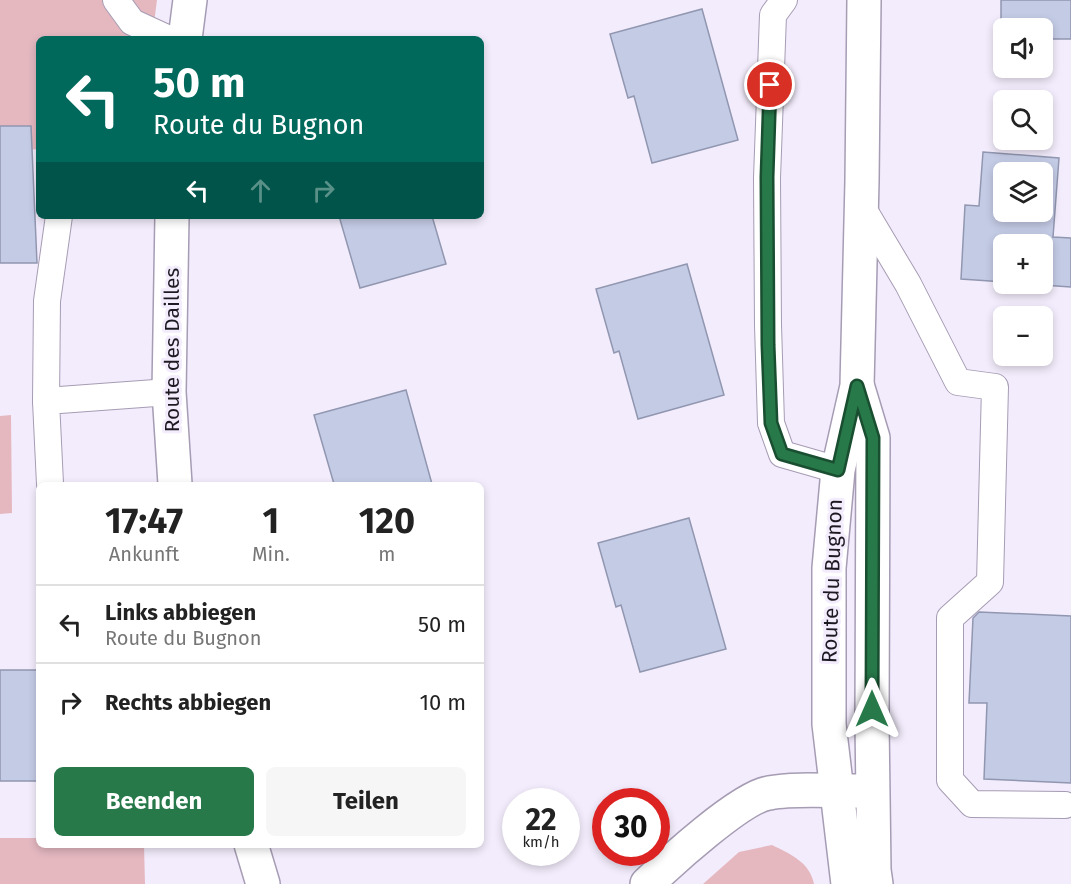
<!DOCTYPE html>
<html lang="de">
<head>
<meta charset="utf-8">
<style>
  body { margin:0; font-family:"Fira Sans",sans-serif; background:#f6f6f6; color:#222; height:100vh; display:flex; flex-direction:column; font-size:22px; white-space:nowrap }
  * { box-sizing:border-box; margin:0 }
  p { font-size:20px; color:#767676 }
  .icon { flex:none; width:33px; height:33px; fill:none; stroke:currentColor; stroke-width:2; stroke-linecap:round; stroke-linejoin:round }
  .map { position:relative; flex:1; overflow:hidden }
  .side { position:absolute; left:36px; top:482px; width:448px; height:366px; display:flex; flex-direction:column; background:#fff; border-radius:9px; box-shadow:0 3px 9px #0003 }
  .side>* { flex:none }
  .top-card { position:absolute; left:36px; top:36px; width:448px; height:183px; border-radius:9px; box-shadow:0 3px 9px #0003; background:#00695c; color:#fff; overflow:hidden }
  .tools { position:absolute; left:993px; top:18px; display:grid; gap:12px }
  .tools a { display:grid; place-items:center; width:60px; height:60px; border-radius:9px; background:#fff; box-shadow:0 3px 9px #0003; font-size:30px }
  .speed { position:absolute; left:502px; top:788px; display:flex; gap:12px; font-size:30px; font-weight:700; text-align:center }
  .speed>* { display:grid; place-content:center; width:78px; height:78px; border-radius:50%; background:#fff; box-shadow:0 3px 9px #0003; line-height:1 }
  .speed small { font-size:15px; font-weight:400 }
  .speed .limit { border:9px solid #d22; background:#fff; color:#111 }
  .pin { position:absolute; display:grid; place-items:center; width:51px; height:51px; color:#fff; margin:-26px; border:3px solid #fff; border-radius:50%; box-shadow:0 2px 6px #0007 }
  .me { position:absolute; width:66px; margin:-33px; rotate:0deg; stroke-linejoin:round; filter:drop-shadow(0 0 4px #0008) }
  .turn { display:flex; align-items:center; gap:21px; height:126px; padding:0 18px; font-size:27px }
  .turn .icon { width:78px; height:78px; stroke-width:2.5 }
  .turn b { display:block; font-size:42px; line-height:51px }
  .lanes { display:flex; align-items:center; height:57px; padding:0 18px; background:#0003; justify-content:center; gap:30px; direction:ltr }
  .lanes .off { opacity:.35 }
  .eta { display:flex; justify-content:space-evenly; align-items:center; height:102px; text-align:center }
  .eta b { font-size:36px; font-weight:700; line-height:42px }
  .action { display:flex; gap:12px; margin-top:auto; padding:12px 18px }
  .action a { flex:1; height:69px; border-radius:9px; background:#27794a; color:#fff; font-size:24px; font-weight:700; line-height:69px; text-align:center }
  .action a+a { background:#f6f6f6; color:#222 }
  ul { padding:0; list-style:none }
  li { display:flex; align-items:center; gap:18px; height:78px; padding:0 18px; border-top:2px solid #e0e0e0 }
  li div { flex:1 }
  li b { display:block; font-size:22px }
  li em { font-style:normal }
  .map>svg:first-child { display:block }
  .green { fill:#e5b8c0 }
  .building { fill:#c4cbe5; stroke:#9197b0; stroke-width:1.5; fill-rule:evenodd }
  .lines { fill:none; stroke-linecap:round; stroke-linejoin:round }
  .lane-casing { stroke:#a69cb4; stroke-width:28 }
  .street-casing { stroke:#a69cb4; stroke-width:36 }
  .lane { stroke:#fff; stroke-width:26 }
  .street { stroke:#fff; stroke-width:33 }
  .route-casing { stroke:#194f30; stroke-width:15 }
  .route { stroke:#27794a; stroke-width:10 }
  .labels { text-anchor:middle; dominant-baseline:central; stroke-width:6; stroke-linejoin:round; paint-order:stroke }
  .street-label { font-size:21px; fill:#1d1922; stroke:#f3ecfc }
</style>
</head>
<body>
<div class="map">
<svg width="1071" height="884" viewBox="0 0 1071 884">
  <rect width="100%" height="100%" fill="#f3ecfc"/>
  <!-- green -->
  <g class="green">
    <polygon points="0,0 157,0 152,39 39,39 39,149 0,152"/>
    <polygon points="11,415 12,513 0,514 0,416"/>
    <polygon points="0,838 39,838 39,844 144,845 145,884 0,884"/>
    <path d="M 772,845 C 790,854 810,862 814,884 L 703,884 L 739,852 Z"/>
  </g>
  <!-- building -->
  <g class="building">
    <polygon points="1001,0 1071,0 1071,39 1042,39 1042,28 1004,28 1004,38 1001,38"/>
    <polygon points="702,9 738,140 652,163 634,96 628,98 610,34"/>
    <polygon points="0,126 31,126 37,263 0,263"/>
    <path d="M 983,152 L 1059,158 L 1053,237 L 1071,238 L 1071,287 L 1027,284 L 1042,284 L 1042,244 L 1004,244 L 1004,282 L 961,279 L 965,205 L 979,206 ZM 1004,172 L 1042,172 L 1042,212 L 1004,212 Z"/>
    <polygon points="339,216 432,216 446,264 360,288"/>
    <polygon points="687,264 724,395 638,419 619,351 614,353 596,289"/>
    <polygon points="406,390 432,484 334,484 314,415"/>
    <polygon points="689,518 726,649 640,672 621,605 616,607 598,543"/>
    <polygon points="979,612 1071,616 1071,783 984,779 987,703 969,703 973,618"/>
    <rect x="0" y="670" width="39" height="111"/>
  </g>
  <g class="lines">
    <!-- lane casing -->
    <g class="lane-casing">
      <g id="lane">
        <polyline points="116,0 132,22 169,39"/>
        <polyline points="784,0 773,15 767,178 768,325 771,423 782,454 838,470"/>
        <polyline points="862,207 908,284 958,382 995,387 990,582 950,618 950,780 972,804 1065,805"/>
        <polyline points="46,401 47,301 59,216"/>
        <polyline points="50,484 46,401 169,392"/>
      </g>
    </g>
    <!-- street casing -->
    <g class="street-casing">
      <g id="street">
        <polyline points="185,39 190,0"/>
        <polyline points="172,216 169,392 175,484"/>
        <polyline points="858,388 873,438 872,722 874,870 876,884"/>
        <polyline points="251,844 263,884"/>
        <path d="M 647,884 C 670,862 741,797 769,793 C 794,788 831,791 857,791"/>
        <polyline points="848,884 829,724 829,568 838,470 857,386 862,181 864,0"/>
      </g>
    </g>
    <!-- lane -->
    <use href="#lane" class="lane"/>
    <!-- street -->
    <use href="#street" class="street"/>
  </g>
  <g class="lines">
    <!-- route casing -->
    <g class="route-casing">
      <polyline id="route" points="770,85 767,177 768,345 771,423 782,454 838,470 857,386 873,438 872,709"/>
    </g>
    <!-- route -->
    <use href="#route" class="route"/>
  </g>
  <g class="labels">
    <!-- street labels -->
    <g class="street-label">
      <text transform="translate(172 350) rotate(-90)">Route des Dailles</text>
      <text transform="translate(832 581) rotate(-88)">Route du Bugnon</text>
    </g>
  </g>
</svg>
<div class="tools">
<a><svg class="icon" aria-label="sound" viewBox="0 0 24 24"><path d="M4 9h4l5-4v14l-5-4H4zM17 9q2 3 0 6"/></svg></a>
<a><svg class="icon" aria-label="search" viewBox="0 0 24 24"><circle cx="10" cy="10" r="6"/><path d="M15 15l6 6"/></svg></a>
<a><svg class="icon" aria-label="layers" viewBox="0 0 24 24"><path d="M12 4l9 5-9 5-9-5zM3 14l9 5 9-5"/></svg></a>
<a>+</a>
<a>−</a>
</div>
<div class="speed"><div>22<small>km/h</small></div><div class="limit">30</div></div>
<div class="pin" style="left:770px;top:85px;background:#d93025"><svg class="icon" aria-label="arrive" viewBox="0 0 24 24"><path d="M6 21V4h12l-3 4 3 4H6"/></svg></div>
<svg class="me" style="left:872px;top:709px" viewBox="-20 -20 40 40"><path d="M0-17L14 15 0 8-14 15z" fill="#27794a" stroke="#fff" stroke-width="4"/></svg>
<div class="top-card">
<div class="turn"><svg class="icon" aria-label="left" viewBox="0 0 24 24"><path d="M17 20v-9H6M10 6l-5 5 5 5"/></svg><div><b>50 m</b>Route du Bugnon</div></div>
<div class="lanes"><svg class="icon" aria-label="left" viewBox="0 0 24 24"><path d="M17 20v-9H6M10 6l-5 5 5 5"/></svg><svg class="icon off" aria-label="ahead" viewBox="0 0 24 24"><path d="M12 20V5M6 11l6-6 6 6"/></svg><svg class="icon off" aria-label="right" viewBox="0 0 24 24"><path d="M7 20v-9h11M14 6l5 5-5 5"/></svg></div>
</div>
<section class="side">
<div class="eta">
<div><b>17:47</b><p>Ankunft</p></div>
<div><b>1</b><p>Min.</p></div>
<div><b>120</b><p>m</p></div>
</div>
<ul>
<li><svg class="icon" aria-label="left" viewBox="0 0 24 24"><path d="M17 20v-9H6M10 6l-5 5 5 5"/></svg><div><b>Links abbiegen</b><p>Route du Bugnon</p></div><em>50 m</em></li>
<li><svg class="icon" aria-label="right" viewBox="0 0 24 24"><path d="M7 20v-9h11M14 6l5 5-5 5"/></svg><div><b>Rechts abbiegen</b></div><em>10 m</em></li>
</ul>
<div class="action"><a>Beenden</a><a>Teilen</a></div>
</section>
</div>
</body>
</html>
